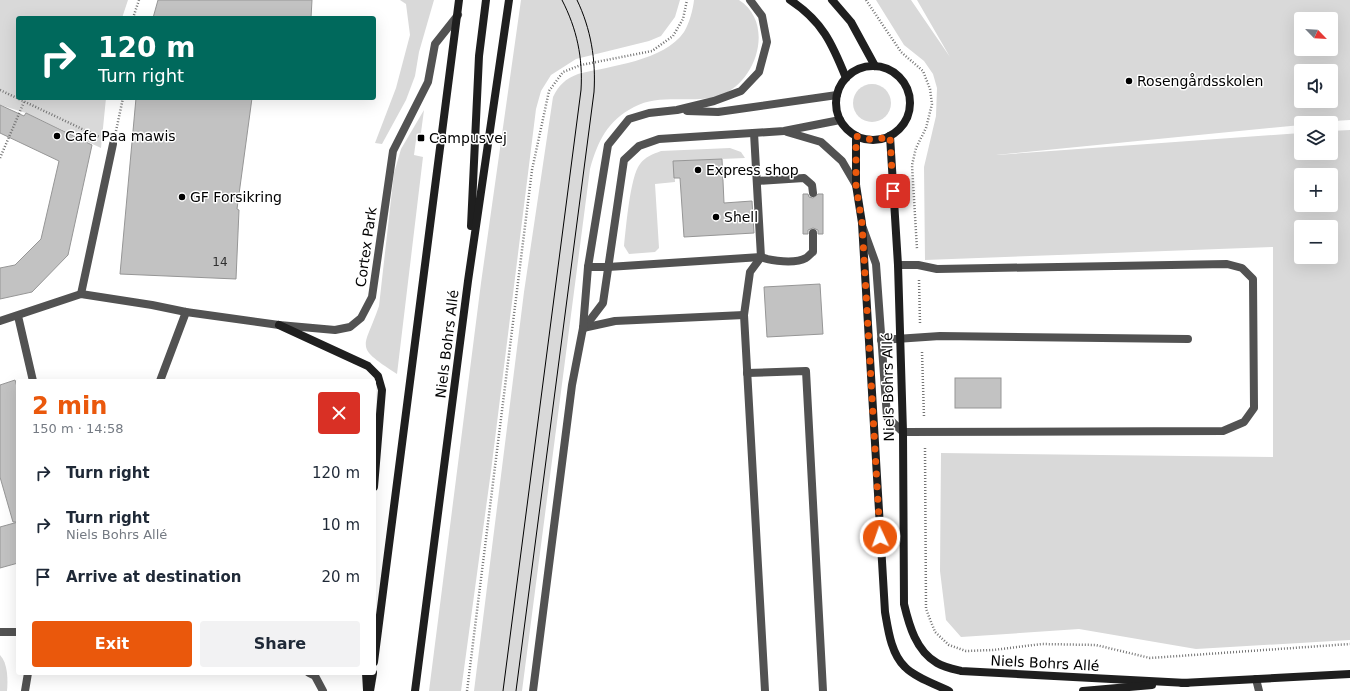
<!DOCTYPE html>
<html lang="en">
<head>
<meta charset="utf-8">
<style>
  body { margin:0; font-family:"DejaVu Sans",sans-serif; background:#f2f2f3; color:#1f2937; height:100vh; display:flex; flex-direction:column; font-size:15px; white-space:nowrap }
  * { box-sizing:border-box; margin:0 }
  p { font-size:13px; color:#747a83 }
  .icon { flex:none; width:22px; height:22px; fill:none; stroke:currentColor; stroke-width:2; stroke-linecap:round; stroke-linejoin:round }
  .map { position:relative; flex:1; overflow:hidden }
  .details { position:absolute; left:16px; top:379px; width:360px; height:296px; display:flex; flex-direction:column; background:#fff; border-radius:4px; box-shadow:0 4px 16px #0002 }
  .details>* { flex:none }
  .banner { position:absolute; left:16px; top:16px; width:360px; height:84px; border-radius:4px; box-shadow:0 4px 16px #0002; background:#00695c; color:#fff; overflow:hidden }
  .needle { width:26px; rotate:115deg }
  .fabs { position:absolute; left:1294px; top:12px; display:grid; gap:8px }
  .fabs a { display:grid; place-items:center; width:44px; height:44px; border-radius:4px; background:#fff; box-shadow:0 4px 16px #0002; font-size:20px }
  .pin { position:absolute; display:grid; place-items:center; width:34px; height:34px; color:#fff; margin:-17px; border-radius:8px; box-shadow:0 2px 6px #0006 }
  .me { position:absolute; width:44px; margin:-22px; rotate:357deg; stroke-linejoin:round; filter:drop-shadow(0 0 3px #0008) }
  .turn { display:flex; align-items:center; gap:14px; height:84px; padding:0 16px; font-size:18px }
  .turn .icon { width:52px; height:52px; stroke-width:2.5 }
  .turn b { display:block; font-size:28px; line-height:34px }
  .round { display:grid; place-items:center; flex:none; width:42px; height:42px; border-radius:4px; background:#f2f2f3 }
  .head { display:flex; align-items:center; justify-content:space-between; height:68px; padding:0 16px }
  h1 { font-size:24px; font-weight:800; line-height:30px; color:#ea580c }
  .button { display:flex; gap:8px; margin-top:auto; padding:8px 16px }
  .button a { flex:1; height:46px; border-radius:4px; background:#ea580c; color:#fff; font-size:16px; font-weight:800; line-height:46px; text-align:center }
  .button a+a { background:#f2f2f3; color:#1f2937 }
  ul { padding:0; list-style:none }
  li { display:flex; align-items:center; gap:12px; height:52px; padding:0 16px }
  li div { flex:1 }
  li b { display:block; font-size:15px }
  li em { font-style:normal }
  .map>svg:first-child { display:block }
  .green { fill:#d9d9d9; fill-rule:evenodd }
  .building { fill:#c2c2c2; stroke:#969696 }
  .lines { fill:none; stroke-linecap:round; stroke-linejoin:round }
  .path { stroke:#747474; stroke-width:2.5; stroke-dasharray:1 2; stroke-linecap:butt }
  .lane { stroke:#525252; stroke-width:8 }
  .street { stroke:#525252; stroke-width:8 }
  .secondary { stroke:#1f1f1f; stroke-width:8 }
  .tram { stroke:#000; stroke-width:1 }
  .route { stroke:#ea580c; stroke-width:7; stroke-dasharray:0 12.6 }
  .poi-dot { fill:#000; stroke:#fff; stroke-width:1.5 }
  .labels { text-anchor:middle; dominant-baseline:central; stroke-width:3; stroke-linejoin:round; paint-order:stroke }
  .number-label { font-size:12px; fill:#303030 }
  .poi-label { font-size:14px; fill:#000; stroke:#fff; text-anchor:start }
  .street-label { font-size:14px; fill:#000; stroke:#fff }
</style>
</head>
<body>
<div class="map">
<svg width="1350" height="691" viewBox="0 0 1350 691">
  <rect width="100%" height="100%" fill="#fff"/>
  <!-- green -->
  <g class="green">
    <polygon points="0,0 128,0 122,18 18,18 18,98 106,98 101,148 26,113 0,105"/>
    <polygon points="400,0 434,0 419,52 415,76 406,100 382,144 375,143 396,88 410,35 406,4"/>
    <polygon points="521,0 680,0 675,17 661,36 649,41 576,59 551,75 541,91 536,109 491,471 461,691 429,691 481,283"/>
    <path d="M 694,0 L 739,0 C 776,24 756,84 719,96 C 691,104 660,93 634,107 C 607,121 598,141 590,169 L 522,691 L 474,691 L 524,292 L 553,97 C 559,85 565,79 578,74 C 610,66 664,61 684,32 C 689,24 693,10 694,0 Z"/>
    <path d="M 876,0 L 911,0 L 950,57 L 917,0 L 1350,0 L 1350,120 L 1301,123 L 1301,125 L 996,155 L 1301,133 L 1301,153 L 1331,153 L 1331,131 L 1350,130 L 1350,640 L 1196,649 L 1079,629 L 961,637 L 946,620 L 940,571 L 941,453 L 1273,457 L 1273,247 L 925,260 L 924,167 L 936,116 L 937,88 L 933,74 L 924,61 L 904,45 ZM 1301,19 L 1331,19 L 1331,49 L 1301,49 ZM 1301,71 L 1331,71 L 1331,101 L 1301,101 ZM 1301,175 L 1331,175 L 1331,205 L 1301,205 ZM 1301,227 L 1331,227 L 1331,257 L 1301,257 Z"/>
    <circle cx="872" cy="103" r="19"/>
    <path d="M 424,110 L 420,140 L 416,140 L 414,155 L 423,157 L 397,374 C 353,345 364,350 379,306 L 394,173 L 401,149 Z"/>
    <path d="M 730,148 L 741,152 L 745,158 L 674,161 L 675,182 L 655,184 L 659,248 L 655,252 L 629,254 L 624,246 C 626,229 630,176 640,164 C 645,157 653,154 661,151 Z"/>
    <path d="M 0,655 C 8,663 8,681 7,691 L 0,691 Z"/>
  </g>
  <!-- building -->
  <g class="building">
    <polygon points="158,0 312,0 311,18 153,18"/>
    <polygon points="136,98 252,98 237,209 239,210 236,279 120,274"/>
    <polygon points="0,105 24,116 26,113 92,145 68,255 32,292 0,299 0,268 15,265 41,239 59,161 0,133"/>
    <polygon points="722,159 724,203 752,201 754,233 684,237 680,178 674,178 673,161"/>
    <polygon points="803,194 808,194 809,197 813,198 818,194 823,194 823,234 818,234 818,230 813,228 808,230 808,234 803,234"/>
    <polygon points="820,284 823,334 767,337 764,287"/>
    <rect x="955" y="378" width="46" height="30"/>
    <polygon points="15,380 18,390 18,522 13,522 0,477 0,385"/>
    <polygon points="18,522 18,563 0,568 0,527"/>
  </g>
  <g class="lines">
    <!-- path -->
    <g class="path">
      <polyline points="866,0 901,52 923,71 930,89 932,104 926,128 916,148 912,165 917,249"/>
      <polyline points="133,18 139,0"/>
      <polyline points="0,90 99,137"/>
      <polyline points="116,131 123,98"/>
      <polyline points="0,158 24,102"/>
      <polyline points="919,280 920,323"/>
      <polyline points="922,352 924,417"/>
      <polyline points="925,448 926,609 935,632 949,645 966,651 993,650 1042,644 1096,645 1150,658 1350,644"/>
      <polyline points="467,691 532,170 549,91 563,72 581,65 652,51 673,36 683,19 687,0"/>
    </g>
    <!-- lane -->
    <g class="lane">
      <polyline points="687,111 718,112 837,95"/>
      <polyline points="787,132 821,142 842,161 856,185"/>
      <polyline points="754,133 761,257 750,272 744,315 765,691"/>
      <polyline points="757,181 804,178 812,185 813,193"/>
      <polyline points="863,228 876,264 887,417 903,432 1223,431 1244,422 1254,408 1253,279 1242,268 1227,264 937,269 918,265 898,265"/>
      <path d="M 588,267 L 608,267 L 761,257 C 771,261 795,264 806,258 C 808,257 811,253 813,252 L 813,233"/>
      <polyline points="81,294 113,144"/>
      <polyline points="583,328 615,321 744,315"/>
      <polyline points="584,328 603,303 624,160 639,146 659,139 784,131 840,120"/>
      <polyline points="881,340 940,336 1188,339"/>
      <polyline points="747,373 806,371 823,691"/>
      <polyline points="1256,679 1259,691"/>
      <polyline points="533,691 572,385 583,328 588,267 608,145 629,119 649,113 677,110 714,101 741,91 759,72 767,42 762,16 750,0"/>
    </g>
    <!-- street -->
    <g class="street">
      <polyline points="18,316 33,381"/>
      <polyline points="0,321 81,294 152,305 186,312 279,325 335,330 350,327 361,318 372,297 393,151 428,82 435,44 458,15"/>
      <polyline points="160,381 186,312"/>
      <polyline points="0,632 18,632"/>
      <polyline points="309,673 315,676 323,691"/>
      <polyline points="25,691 28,673"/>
    </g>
    <!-- secondary -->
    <g class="secondary">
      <path d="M 790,0 C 822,21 832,43 846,78"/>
      <polyline points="832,0 851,22 875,66"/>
      <circle cx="873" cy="103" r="37"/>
      <path d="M 856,136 L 856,185 L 862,223 L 885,612 C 888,629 891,654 905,667 C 916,678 935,684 949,691"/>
      <path d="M 890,136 L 898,265 L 903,432 L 904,604 C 909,625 916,651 937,663 C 944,667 953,669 961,671 L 1187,683"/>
      <polyline points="471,226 479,56 486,0"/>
      <polyline points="279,325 368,366 378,376 382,390 374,487"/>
      <polyline points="374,662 459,0"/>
      <polyline points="366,673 367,690"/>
      <polyline points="1182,683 1350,674"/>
      <polyline points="370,691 373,673"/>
      <polyline points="415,691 468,281 509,0"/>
      <polyline points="1083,691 1152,685"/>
    </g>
    <!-- tram -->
    <g class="tram">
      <path d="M 503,691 L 581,90 C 583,58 577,29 562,0"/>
      <path d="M 516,691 L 594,92 C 596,60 591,29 577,0"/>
    </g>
  </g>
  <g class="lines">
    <!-- route -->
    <path class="route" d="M 880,537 L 862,223 L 856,186 L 856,136 C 869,141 877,140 890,136 L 893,191"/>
  </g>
  <!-- markers -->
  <g class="poi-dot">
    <circle cx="1129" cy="81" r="4"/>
    <circle cx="57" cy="136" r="4"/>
    <rect x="417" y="134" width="8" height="8" rx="2"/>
    <circle cx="698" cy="170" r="4"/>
    <circle cx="182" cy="197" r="4"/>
    <circle cx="716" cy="217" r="4"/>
  </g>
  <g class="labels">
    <!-- number labels -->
    <g class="number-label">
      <text x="220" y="262">14</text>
    </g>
    <!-- poi labels -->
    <g class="poi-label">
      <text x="1137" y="81">Rosengårdsskolen</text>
      <text x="65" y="136">Cafe Paa mawis</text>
      <text x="429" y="138">Campusvej</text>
      <text x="706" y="170">Express shop</text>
      <text x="190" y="197">GF Forsikring</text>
      <text x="724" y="217">Shell</text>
    </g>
    <!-- street labels -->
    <g class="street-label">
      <text transform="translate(366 247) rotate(-82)">Cortex Park</text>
      <text transform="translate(447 344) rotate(-83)">Niels Bohrs Allé</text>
      <text transform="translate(888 387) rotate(-91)">Niels Bohrs Allé</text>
      <text transform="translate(1045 663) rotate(3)">Niels Bohrs Allé</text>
    </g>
  </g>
</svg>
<div class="fabs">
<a><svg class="needle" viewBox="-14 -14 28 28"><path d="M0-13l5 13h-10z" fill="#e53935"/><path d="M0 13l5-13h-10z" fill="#747a83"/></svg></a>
<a><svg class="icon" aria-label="sound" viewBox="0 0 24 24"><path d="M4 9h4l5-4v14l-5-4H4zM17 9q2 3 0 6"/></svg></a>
<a><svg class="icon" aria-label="layers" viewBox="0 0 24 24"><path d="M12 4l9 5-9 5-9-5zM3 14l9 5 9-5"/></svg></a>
<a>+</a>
<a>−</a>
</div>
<div class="pin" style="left:893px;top:191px;background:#d93025"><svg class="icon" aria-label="arrive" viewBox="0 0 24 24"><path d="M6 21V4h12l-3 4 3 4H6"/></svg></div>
<svg class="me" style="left:880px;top:537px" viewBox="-20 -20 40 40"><circle r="17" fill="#ea580c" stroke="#fff" stroke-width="3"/><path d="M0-11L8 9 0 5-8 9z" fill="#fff"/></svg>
<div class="banner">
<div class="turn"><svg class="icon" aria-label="right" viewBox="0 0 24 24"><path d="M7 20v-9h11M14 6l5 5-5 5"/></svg><div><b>120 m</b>Turn right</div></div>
</div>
<section class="details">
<div class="head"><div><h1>2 min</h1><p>150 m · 14:58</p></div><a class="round" style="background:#d93025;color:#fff"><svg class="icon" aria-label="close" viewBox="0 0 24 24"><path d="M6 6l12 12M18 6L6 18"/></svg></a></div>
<ul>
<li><svg class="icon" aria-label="right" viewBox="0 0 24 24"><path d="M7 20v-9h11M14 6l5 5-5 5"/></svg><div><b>Turn right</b></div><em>120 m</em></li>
<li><svg class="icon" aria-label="right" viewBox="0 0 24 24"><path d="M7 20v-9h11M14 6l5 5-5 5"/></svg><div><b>Turn right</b><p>Niels Bohrs Allé</p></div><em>10 m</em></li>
<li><svg class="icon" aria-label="arrive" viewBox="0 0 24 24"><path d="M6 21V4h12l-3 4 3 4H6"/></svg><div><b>Arrive at destination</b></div><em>20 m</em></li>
</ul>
<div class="button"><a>Exit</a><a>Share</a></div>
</section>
</div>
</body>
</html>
